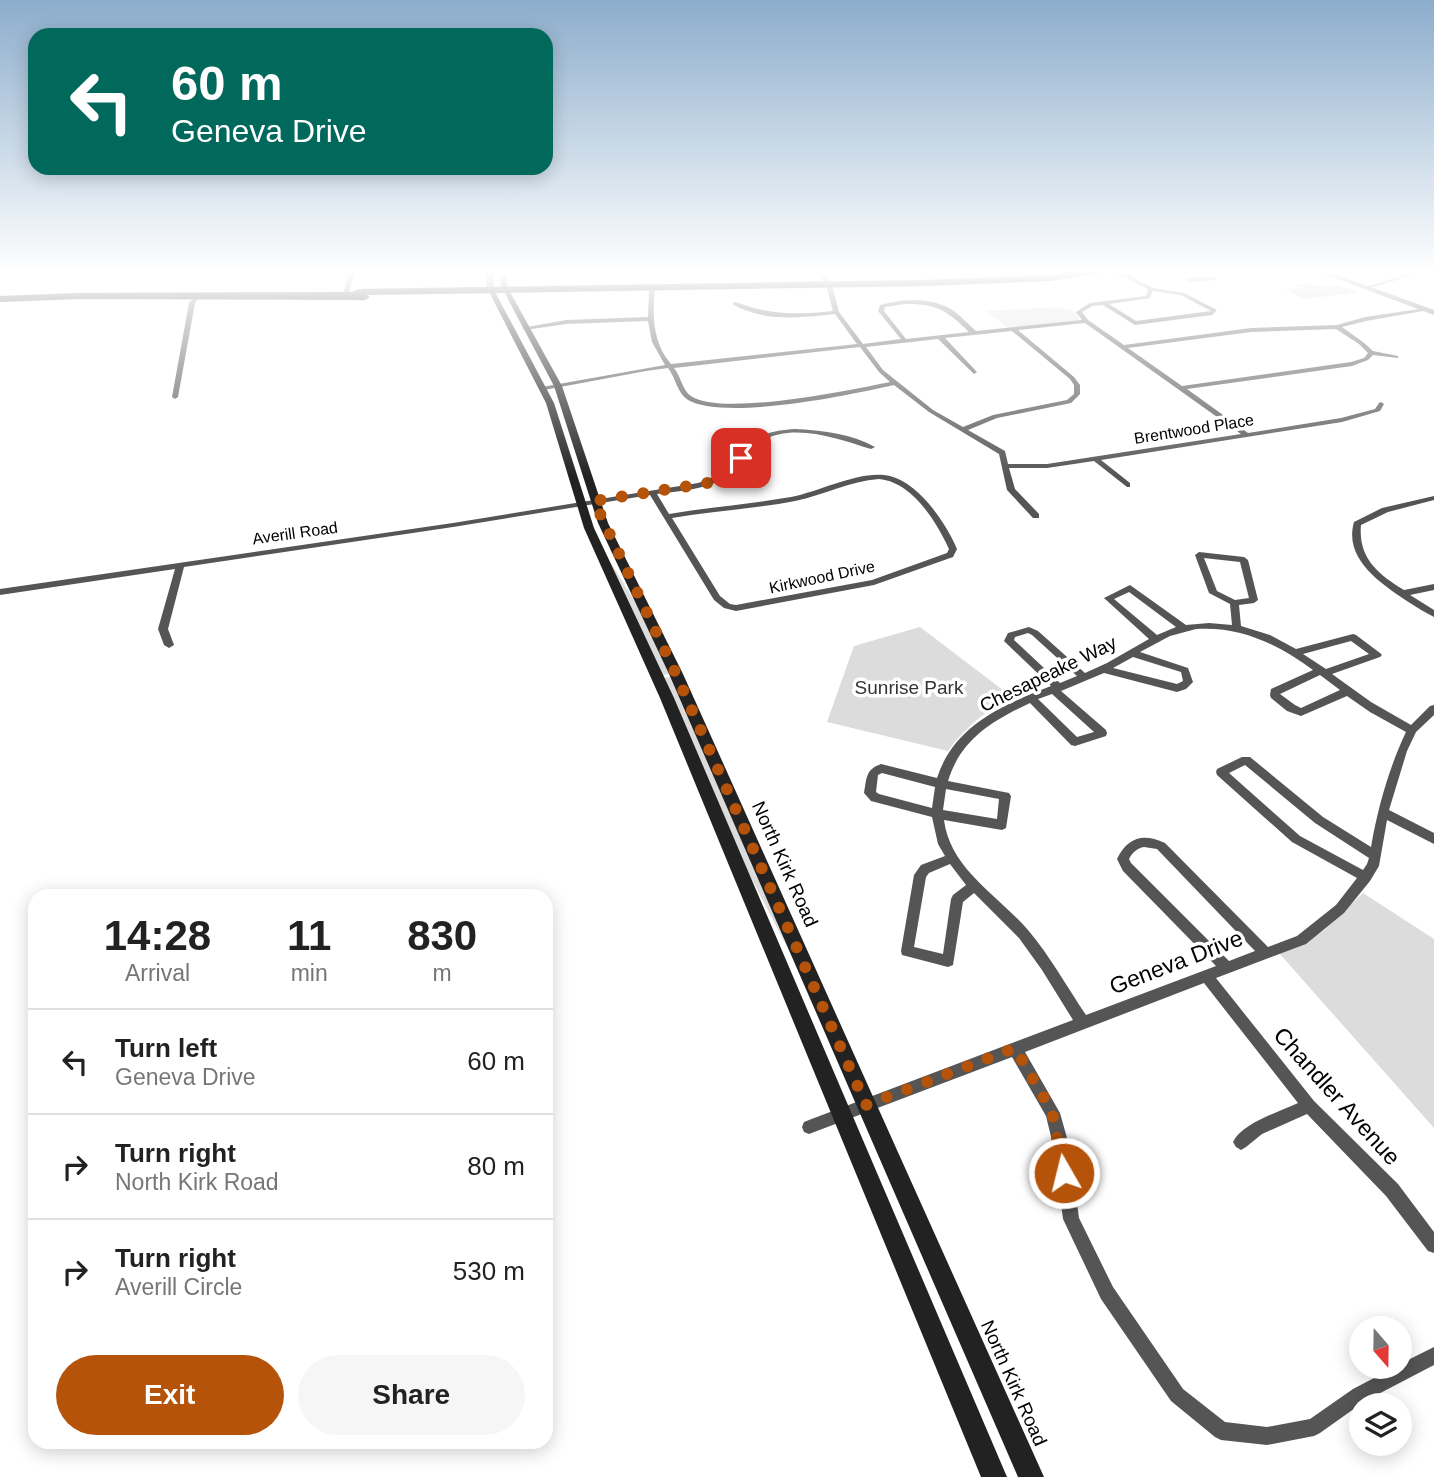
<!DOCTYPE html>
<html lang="en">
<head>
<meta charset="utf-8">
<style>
  body { margin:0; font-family:Arial,sans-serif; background:#f6f6f6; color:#222; height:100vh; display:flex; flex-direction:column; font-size:26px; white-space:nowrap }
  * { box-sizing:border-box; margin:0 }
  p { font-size:23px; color:#767676 }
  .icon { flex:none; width:38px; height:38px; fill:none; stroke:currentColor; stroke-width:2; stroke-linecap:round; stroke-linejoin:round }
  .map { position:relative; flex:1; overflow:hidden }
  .drawer { position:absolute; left:28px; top:889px; width:525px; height:560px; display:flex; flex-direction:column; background:#fff; border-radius:21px; box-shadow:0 4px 18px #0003 }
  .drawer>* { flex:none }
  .hud { position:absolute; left:28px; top:28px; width:525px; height:147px; border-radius:21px; box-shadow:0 4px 18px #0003; background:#00695c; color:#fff; overflow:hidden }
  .needle { width:46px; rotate:160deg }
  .fabs { position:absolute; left:1349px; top:1316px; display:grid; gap:14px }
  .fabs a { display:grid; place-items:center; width:63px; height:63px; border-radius:50%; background:#fff; box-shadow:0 4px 18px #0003; font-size:35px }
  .pin { position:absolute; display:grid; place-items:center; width:60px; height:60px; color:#fff; margin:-30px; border-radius:14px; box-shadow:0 4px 10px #0006 }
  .me { position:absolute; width:77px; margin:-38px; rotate:352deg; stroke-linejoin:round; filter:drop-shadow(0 0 5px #0008) }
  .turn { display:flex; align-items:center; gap:24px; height:147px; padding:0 28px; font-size:32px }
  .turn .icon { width:91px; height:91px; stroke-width:2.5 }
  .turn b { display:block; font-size:49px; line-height:60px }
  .eta { display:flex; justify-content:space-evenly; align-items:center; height:119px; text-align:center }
  .eta b { font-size:42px; font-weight:700; line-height:49px }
  .button { display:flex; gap:14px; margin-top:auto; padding:14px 28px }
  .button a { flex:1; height:80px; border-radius:42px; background:#b45309; color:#fff; font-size:28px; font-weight:700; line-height:80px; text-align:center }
  .button a+a { background:#f6f6f6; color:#222 }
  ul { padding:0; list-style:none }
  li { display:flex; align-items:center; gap:21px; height:105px; padding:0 28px; border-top:2px solid #e0e0e0 }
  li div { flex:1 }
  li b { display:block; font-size:26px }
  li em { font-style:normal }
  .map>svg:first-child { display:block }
  .green { fill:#dcdcdc }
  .building { fill:#c4c4c4 }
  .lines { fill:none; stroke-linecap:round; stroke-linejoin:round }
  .primary-casing { stroke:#dbdbdb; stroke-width:1 }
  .minor { fill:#555; fill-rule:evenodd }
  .tertiary { fill:#555; fill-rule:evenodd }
  .secondary { fill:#222; fill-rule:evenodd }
  .primary { fill:#000; fill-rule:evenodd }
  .route { stroke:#b45309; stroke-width:12; stroke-dasharray:0 21.6 }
  .labels { text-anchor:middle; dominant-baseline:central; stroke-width:7; stroke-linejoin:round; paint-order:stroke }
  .far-street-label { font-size:16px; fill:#000; stroke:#fff }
  .street-label { font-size:19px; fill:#000; stroke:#fff }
  .park-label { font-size:19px; fill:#333; stroke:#fff }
  .near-street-label { font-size:23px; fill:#000; stroke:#fff }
</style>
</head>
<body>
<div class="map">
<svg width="1434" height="1477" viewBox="0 0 1434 1477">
  <rect width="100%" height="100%" fill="#fff"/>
  <!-- green -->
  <g class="green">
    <polygon points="1058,307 1076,312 1080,321 1009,329 987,311"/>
    <polygon points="606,555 639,608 669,674 663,675"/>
    <path d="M 920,627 L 1012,697 C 985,712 966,726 948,751 L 827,722 L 854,646 Z"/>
    <polygon points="670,677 798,968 745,866 664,678"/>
    <polygon points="1363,893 1434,939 1434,1128 1279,953 1323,931"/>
  </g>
  <!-- building -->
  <polygon class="building" points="1293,284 1339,286 1360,292 1303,299 1285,289 1300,288"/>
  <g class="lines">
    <!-- primary casing -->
    <g class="primary-casing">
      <polygon id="primary" points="1093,270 1122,270 1050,281 924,286 366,295 370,297 365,300 78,299 0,302 0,296 78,293 352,292 359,289 924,280 1050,275"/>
    </g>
    <!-- minor -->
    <g class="minor">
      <polygon points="349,270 355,270 349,295 346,297 343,295"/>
      <path d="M 816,270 L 821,270 L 832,285 L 839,312 L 863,344 L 901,339 L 878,311 L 880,305 C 902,299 930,297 951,309 C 960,315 968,324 976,331 L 1082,320 L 1076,312 L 1090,303 L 1146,296 L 1148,289 L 1114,272 L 1114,270 L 1119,270 L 1153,288 L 1184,293 L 1217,310 L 1212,315 L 1135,325 L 1103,305 L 1092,306 L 1082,312 L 1088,320 L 1124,345 L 1251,328 L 1337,325 L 1365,317 L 1426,308 L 1429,310 L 1366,321 L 1342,327 L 1363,342 L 1373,351 L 1398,356 L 1398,358 L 1373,355 L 1368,360 L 1352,366 L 1187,389 L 1248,433 L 1341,418 L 1375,409 L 1379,403 L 1381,402 L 1384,404 L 1380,411 L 1342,422 L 1101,460 L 1130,483 L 1130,487 L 1127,487 L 1094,461 L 1047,468 L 1009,468 L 1015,489 L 1039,514 L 1039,518 L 1033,518 L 1007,490 L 999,454 L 929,412 L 894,385 C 850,395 726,421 688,400 C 677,393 676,378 668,368 L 646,371 L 544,390 L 542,389 L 542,387 L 665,365 L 652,342 L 648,321 L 566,324 L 525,330 L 522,328 L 566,320 L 648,317 L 649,289 L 652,287 L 655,289 C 652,316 653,343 671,364 L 857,344 L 835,314 C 801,318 763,322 732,304 L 735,302 C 772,315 795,315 833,311 L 826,285 ZM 1153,291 L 1181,295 L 1211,311 L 1136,321 L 1109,304 L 1150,298 ZM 905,304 C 936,303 948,311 969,332 L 906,339 L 884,311 L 885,307 ZM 1085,323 L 1241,434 L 1047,464 L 1008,464 L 1005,451 L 968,430 L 997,418 L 1071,403 L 1080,394 L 1080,385 L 1074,377 L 1018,330 ZM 1336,329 L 1359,344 L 1368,353 L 1364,358 L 1351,362 L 1182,386 L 1128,348 L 1251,332 ZM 1012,331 L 1070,379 L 1074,385 L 1074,394 L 1067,400 L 993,415 L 963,427 L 933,410 L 883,370 L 866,347 L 938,339 L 974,374 L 977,372 L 976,371 L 945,338 ZM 860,347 L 879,372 L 890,382 C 852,390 721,417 691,396 C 682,390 681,376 674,368 Z"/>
      <polygon points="1421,270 1430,270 1367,289 1362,288"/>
      <polygon points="1214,277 1216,280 1188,282 1185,280 1188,278"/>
      <polygon points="198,293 201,295 195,303 178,397 175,399 172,397 189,303"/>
      <path d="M 795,429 C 821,430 852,434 875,447 L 871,449 C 836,438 788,420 756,445 C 743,455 735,471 721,480 C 702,490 678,491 657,494 L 669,514 C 710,507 751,504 791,497 C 821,491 862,469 890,476 C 919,483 946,523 957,549 L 953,557 L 874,585 L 736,611 L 724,608 L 714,600 L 650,495 L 453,527 L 184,567 L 168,629 L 174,645 L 169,648 L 164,645 L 158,629 L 175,569 L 0,595 L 0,589 L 453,523 L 698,483 C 728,474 730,457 752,441 C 765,432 780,430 795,429 ZM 879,479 C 912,482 936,521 949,549 L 947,553 L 872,580 L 736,605 L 730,604 L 720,596 L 672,518 C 713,511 754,509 795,501 C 824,495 850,481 879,479 Z"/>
      <path d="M 1434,496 L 1434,500 L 1388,512 L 1361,525 C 1358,558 1378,574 1404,590 L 1434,584 L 1434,590 L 1410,595 L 1434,610 L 1434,617 C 1426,613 1418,608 1410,603 C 1383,585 1343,560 1354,522 L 1382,508 Z"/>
      <path d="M 1199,552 L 1244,557 L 1248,560 L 1258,600 L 1254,603 L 1239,605 L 1241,626 L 1270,635 L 1296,649 L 1353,634 L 1356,635 L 1380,653 L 1382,655 L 1380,657 L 1332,674 L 1371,702 L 1411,725 L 1430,706 L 1434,705 L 1434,715 L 1416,732 L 1407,751 L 1389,810 L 1434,833 L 1434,844 L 1387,820 L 1379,866 L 1370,881 L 1344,913 L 1306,944 L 1216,978 L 1314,1101 L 1398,1184 L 1434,1232 L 1434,1253 L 1428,1251 L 1386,1196 L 1307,1114 L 1262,1134 L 1246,1147 L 1241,1150 L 1236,1147 L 1233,1142 C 1242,1123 1279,1112 1298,1103 L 1204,983 L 1025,1052 L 1060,1113 L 1069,1145 L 1079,1218 L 1113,1287 L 1183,1389 L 1225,1422 L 1267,1427 L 1310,1419 L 1353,1389 L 1395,1367 L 1400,1367 L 1400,1364 L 1434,1347 L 1434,1365 L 1365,1401 L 1320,1433 L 1314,1436 L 1267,1445 L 1221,1440 L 1215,1437 L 1171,1401 L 1101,1299 L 1063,1219 L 1053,1145 L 1046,1116 L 1012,1057 L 809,1134 L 804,1132 L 802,1127 L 804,1122 L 809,1120 L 1073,1020 L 1042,970 L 1019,938 L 974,893 L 963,902 L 953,965 L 948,967 L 902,955 L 901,951 L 914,875 L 921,865 L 945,856 L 938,844 L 932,817 L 871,801 L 864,793 C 867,778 865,770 881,764 L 937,778 C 954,725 1003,705 1051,686 L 1006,643 L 1004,641 L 1008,633 L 1029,627 L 1038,631 L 1085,673 L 1107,663 L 1149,639 L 1104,598 L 1130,585 L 1186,625 L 1209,623 L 1232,625 L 1230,604 L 1209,593 L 1195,555 ZM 1204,558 L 1240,562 L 1249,598 L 1235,600 L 1217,591 ZM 1129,592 L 1176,627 L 1157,635 L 1114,599 ZM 1196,629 C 1241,626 1277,644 1313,670 L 1271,689 L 1270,695 L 1271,698 L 1287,711 L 1301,716 L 1347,696 L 1370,712 L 1406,732 C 1389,768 1378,807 1371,847 L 1323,817 L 1250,757 L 1242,757 L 1217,769 L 1216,772 L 1217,775 L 1292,842 L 1357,878 L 1336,905 L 1297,936 L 1268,947 L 1165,843 C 1143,833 1128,837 1117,859 L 1123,871 L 1216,966 L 1086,1015 C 1067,987 1050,956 1028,930 C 998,895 950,869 944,820 L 1002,830 L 1006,828 L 1011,796 L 1009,793 L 948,781 C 961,739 992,721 1030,703 L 1071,745 L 1075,746 L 1106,736 L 1107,733 L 1106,730 L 1061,691 L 1104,673 L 1177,692 L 1186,689 L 1193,682 L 1188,668 L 1140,652 L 1170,636 ZM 1028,633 L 1032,635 L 1077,676 L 1060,683 L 1014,640 L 1015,637 ZM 1351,641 L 1369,654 L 1326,669 L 1303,654 ZM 1133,657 L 1181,672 L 1183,681 L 1177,684 L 1113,668 ZM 1320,675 L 1340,690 L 1301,708 L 1295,705 L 1280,694 ZM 1052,694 L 1094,732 L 1077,737 L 1038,699 ZM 1245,765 L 1315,823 L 1369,858 L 1367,864 L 1363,870 L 1300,836 L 1229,773 ZM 882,773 L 935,787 L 932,808 L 879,794 L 876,792 L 878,775 ZM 946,789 L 999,799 L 997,819 L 943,810 ZM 1144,847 L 1157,849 L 1255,951 L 1229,961 L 1131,863 L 1129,859 C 1132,853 1137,848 1144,847 ZM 950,864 L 966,885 L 953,895 L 951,899 L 943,954 L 914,947 L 926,877 L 929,873 Z"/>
    </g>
    <!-- tertiary -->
    <g class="tertiary">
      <polygon points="487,270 493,270 494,290 490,292 486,290"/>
      <polygon points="500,270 506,270 508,292 501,290"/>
      <polygon points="1314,270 1324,270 1434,310 1434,315"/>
    </g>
    <!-- secondary -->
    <g class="secondary">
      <polygon points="487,288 494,290 554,403 594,528 674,698 1007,1477 981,1477 660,698 584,528 546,403"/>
      <polygon points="502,288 509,290 562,386 608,523 683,674 1044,1477 1018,1477 669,674 598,523 554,386"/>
    </g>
    <!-- primary -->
    <use href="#primary" class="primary"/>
  </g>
  <!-- sky -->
  <linearGradient id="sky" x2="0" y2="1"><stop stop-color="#8cadcc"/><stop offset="0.57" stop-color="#fff"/><stop offset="1" stop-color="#fff" stop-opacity="0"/></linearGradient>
  <rect width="1434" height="477" fill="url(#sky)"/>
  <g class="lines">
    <!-- route -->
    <polyline class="route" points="741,458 728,472 714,482 594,501 676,674 866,1105 1015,1048 1052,1112 1064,1173"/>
  </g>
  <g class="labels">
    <!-- far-street labels -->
    <g class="far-street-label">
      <text transform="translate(1194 429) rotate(-9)">Brentwood Place</text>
      <text transform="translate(295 533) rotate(-8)">Averill Road</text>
      <text transform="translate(822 577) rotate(-12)">Kirkwood Drive</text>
    </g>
    <!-- street labels -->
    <g class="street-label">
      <text transform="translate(1048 674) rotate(-26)">Chesapeake Way</text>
      <text transform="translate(785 864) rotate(66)">North Kirk Road</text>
      <text transform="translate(1014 1383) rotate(66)">North Kirk Road</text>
    </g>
    <!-- park labels -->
    <g class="park-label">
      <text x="909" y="687">Sunrise Park</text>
    </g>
    <!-- near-street labels -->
    <g class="near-street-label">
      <text transform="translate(1176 962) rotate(-21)">Geneva Drive</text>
      <text transform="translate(1337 1096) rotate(48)">Chandler Avenue</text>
    </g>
  </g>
</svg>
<div class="fabs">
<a><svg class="needle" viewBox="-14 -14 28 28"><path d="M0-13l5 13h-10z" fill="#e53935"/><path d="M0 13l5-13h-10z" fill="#767676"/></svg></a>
<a><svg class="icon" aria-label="layers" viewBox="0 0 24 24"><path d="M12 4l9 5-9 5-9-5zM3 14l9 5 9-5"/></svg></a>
</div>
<div class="pin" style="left:741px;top:458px;background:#d93025"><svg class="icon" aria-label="arrive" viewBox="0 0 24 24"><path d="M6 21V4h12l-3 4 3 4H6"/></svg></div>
<svg class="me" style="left:1064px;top:1173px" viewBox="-20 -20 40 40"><circle r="17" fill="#b45309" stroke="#fff" stroke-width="3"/><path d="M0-11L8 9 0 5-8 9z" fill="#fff"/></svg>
<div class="hud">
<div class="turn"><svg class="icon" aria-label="left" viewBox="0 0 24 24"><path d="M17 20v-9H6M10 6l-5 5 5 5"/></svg><div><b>60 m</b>Geneva Drive</div></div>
</div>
<section class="drawer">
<div class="eta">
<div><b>14:28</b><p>Arrival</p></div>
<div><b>11</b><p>min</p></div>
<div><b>830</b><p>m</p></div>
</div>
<ul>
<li><svg class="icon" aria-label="left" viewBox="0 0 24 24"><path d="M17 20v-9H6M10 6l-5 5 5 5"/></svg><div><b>Turn left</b><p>Geneva Drive</p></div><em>60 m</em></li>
<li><svg class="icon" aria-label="right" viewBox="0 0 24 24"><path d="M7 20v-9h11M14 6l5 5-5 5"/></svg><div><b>Turn right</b><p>North Kirk Road</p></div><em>80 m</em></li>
<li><svg class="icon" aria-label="right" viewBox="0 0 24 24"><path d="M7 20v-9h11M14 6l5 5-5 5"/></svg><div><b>Turn right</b><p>Averill Circle</p></div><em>530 m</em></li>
</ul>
<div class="button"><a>Exit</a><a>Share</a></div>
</section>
</div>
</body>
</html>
